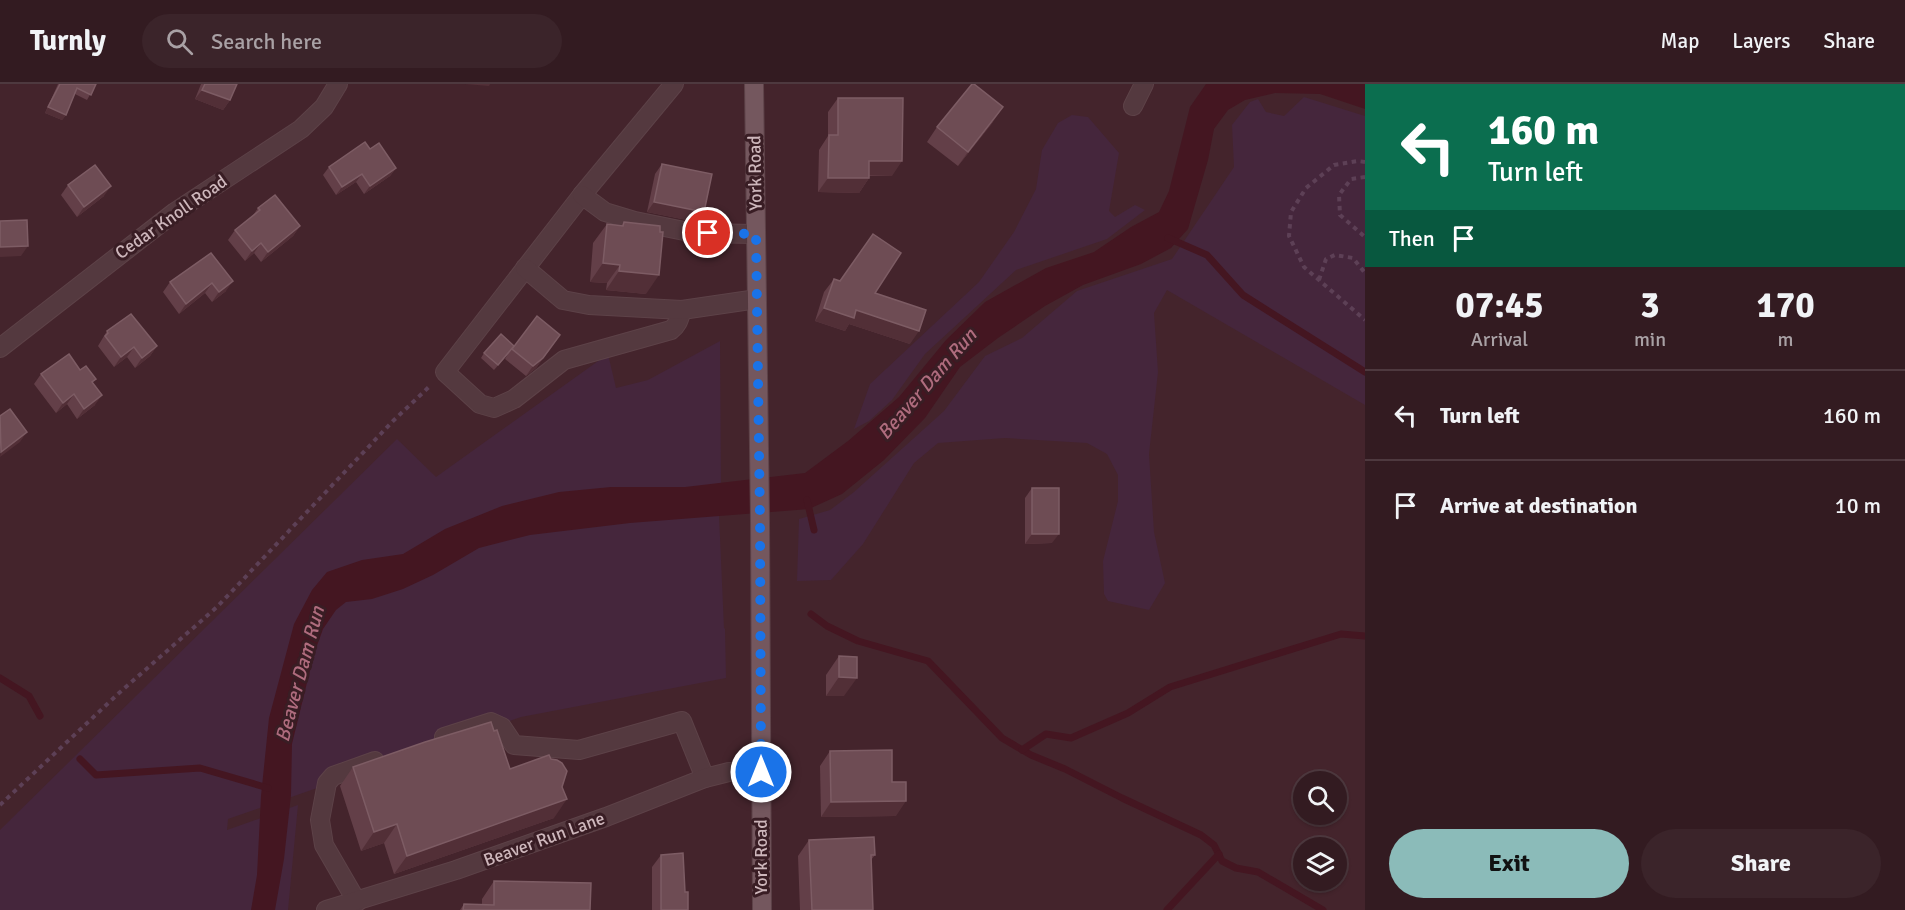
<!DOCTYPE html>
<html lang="en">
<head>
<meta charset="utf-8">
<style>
  body { margin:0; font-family:Signika,sans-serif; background:#3b242a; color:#f1f3f6; height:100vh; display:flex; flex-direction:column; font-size:22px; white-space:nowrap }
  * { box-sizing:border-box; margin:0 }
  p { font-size:20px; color:#a9a1a5 }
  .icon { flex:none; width:33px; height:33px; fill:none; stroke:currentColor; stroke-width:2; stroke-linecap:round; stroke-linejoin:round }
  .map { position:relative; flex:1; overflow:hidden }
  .panel { display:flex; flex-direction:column; background:#331b21; width:540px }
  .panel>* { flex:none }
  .hud { background:#0b6e4f; color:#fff; overflow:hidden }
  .buttons { position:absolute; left:1293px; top:687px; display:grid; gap:12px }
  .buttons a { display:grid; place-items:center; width:54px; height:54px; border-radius:50%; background:#331b21; box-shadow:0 2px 4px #0004,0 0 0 2px #4e393f; font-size:30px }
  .pin { position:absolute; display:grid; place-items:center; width:51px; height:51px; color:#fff; margin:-26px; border:3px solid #fff; border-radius:50%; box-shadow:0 2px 6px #0007 }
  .me { position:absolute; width:66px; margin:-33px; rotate:0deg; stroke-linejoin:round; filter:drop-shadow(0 0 4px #0008) }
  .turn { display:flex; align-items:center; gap:21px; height:126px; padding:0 24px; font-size:27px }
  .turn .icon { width:78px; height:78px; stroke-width:2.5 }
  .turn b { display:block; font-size:42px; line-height:51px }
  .then { display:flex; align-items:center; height:57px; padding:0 24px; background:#0003; gap:12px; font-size:22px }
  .eta { display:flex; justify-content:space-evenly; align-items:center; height:102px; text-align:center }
  .eta b { font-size:36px; font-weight:700; line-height:42px }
  .action { display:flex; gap:12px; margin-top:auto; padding:12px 24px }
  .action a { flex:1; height:69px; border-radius:36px; background:#8bbbb9; color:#111; font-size:24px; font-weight:700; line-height:69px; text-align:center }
  .action a+a { background:#3b242a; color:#f1f3f6 }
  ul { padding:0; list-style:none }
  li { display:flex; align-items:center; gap:18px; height:90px; padding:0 24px; border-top:2px solid #4e393f }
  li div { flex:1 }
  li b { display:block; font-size:22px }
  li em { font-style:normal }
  header { display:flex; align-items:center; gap:36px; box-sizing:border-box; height:84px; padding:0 30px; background:#331b21; border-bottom:2px solid #4e393f }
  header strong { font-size:28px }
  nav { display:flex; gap:33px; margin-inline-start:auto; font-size:21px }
  .search { width:420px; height:54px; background:#3b242a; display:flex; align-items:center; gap:15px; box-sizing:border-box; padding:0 21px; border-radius:33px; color:#a9a1a5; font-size:22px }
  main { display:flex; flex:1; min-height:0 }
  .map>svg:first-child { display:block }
  .green { fill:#45263c }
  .water { fill:#441621 }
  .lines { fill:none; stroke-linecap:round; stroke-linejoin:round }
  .stream { stroke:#441621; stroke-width:7 }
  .minor-casing { stroke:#5d4248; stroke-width:20 }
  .major-casing { stroke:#5d4248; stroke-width:20 }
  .path { stroke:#5d4056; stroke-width:4; stroke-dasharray:4.5 4.5; stroke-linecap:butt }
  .minor { stroke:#54393f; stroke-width:18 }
  .major { stroke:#74575e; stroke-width:18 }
  .wall { fill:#633f48 }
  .shaded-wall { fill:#522f37 }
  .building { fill:#6e4c54; stroke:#7d5c64; stroke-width:1.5 }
  .route { stroke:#1a73e8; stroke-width:10; stroke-dasharray:0 18 }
  .labels { text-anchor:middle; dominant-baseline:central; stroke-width:6; stroke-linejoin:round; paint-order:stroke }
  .street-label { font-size:18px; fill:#cdb6bb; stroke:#391d24 }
  .water-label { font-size:20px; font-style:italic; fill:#af6c7e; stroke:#391d24 }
</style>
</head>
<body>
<header>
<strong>Turnly</strong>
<div class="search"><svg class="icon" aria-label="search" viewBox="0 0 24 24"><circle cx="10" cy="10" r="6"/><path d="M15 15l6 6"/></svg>Search here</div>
<nav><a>Map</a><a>Layers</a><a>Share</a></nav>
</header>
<main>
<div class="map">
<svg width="1365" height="826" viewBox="0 0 1365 826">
  <rect width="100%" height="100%" fill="#44242c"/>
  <!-- green -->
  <g class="green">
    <polygon points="1304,13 1365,32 1365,321 1167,206 1154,229 1158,288 1149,370 1154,448 1165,499 1149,526 1108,517 1104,510 1103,477 1118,417 1118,391 1107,370 1087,359 1005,354 938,359 914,379 863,460 831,496 797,497 799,435 830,426 854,408 944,327 985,272 1022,254 1077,207 1172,175 1234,83 1232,41 1250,18 1258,15 1266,28 1284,32"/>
    <polygon points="1072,31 1088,33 1119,69 1109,127 1115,133 1135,121 1145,126 1107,155 1016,186 925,270 892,316 869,337 854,345 870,300 979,198 1014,148 1036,105 1042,66 1058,39"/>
    <polygon points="720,257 721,404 697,433 719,431 724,544 725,545 726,594 521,633 228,735 227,746 298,721 288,826 0,826 0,746 397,355 436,393 608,270 616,304 648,296"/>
  </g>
  <!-- water -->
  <polygon class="water" points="1206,0 1365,0 1365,25 1320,10 1275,9 1245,16 1228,26 1214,45 1208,76 1188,145 1171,164 1141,180 1083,201 1045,222 998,254 960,283 925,334 884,376 842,410 809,425 630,439 530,451 479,464 433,491 403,505 372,515 346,518 336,526 323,545 314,570 292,660 291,711 284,775 275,826 251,826 257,791 261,712 269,634 294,540 312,506 327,488 362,476 403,470 445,445 502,422 559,408 611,403 685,403 805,389 848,357 899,313 946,256 985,218 1046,184 1094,168 1131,143 1159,128 1169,107 1190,23"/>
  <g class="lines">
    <!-- stream -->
    <g class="stream">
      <polyline points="1168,154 1207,171 1243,211 1365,288"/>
      <polyline points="807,416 814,446"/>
      <polyline points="811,530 827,542 858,557 928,577 1002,654 1031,671 1065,685 1122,714 1201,751 1214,761 1222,777 1236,784 1258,788 1323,826"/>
      <polyline points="0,594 29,612 40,632"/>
      <polyline points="1022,666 1046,650 1071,654 1128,629 1170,603 1341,550 1365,552"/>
      <polyline points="80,675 96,691 200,684 268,704"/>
      <polyline points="1167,826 1219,770"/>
    </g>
    <!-- minor casing -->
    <g class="minor-casing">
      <g id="minor">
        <path d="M 674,0 L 582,111 L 445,288 L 480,320 L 494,324 L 514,315 L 564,276 L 671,246 C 678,241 679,235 682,226"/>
        <polyline points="1133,22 1144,0"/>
        <polyline points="582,111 605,128 635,137 694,149 756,150"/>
        <polyline points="525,184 563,216 589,221 682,226 757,215"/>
        <polyline points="0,264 175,128 301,45 324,23 338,0"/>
        <polyline points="444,653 491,638 502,643 514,661 579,666 682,637 705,694"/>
        <polyline points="357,818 324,761 320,736 327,699 333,692 375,677"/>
        <polyline points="326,826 456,786 606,733 705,694 729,688 761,688"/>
      </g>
    </g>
    <!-- major casing -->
    <g class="major-casing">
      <polyline id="major" points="754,0 760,437 762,826"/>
    </g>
    <!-- path -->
    <g class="path">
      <polyline points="1365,78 1358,77 1334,81 1306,104 1291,128 1289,152 1304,183 1365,236"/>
      <polyline points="1365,93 1351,95 1339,111 1340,131 1365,153"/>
      <polyline points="1319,196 1326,175 1335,171 1353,174 1365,189"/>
      <polyline points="0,721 119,609 217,523 393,337 431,301"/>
    </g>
    <!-- minor -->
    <use href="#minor" class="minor"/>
    <!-- major -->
    <use href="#major" class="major"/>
  </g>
  <!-- wall -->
  <g class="wall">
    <polygon points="58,0 96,0 87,16 75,10 66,31 62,36 45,29"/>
    <polygon points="201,0 237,0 230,16 223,26 195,15"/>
    <polygon points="838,14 892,92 869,92 869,94 859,109 818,108 819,66 828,52 828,28"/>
    <polygon points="993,38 958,82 927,58 937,43"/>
    <polygon points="370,65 396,84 390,92 364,110 356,98 336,111 323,91 329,83"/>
    <polygon points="662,80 697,138 647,128 655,90"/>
    <polygon points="68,101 104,112 77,133 61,111"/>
    <polygon points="258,124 300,142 293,152 261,178 254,169 245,177 228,156 235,146 252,133"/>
    <polygon points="624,138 646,210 606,206 607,199 590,198 593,159 607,140 621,142"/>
    <polygon points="211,169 226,207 212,218 205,209 179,230 163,208 170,198"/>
    <polygon points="834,195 875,209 910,260 849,240 845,247 815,237 824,208"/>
    <polygon points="107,247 157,262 150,272 135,284 127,273 114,283 98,262"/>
    <polygon points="560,251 536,284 526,292 505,275 508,270 494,286 481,274 484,269"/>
    <polygon points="80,286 93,299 95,321 77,335 67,320 56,329 34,300 41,290"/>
    <polygon points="1032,404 1052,459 1025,460 1025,414"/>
    <polygon points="839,572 844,612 826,612 826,591"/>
    <polygon points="830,667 892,698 896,732 821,733 820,682"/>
    <polygon points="353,683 510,685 554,734 394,790 384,759 361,767 340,702"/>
    <polygon points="809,756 875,771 871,776 873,826 800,826 798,772"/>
    <polygon points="661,771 685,808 688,826 652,826 652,783"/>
    <polygon points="494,797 590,826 460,826 464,820 482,821 482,815"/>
  </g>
  <!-- shaded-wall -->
  <g class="shaded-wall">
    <polygon points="465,0 490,0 489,2"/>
    <polygon points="202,6 230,16 223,26 195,15"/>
    <polygon points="48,23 66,31 62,36 45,29"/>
    <polygon points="1003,23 993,38 958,82 968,68"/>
    <polygon points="869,77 902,77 892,92 859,91"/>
    <polygon points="396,84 390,92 364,110 370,102"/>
    <polygon points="362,90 356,98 336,111 342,103"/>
    <polygon points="828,94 869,94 859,109 818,108"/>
    <polygon points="111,102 104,112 77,133 84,123"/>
    <polygon points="654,118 704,128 697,138 647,128"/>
    <polygon points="300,142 293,152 261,178 268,168"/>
    <polygon points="261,159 254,169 245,177 252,167"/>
    <polygon points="28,162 21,172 0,173 0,163"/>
    <polygon points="603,179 620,181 607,199 590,198"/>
    <polygon points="619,187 659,191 646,210 606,206"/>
    <polygon points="233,197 226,207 212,218 219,208"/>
    <polygon points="212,199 205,209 179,230 186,220"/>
    <polygon points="824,224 856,226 919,247 910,260 849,240 845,247 815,237"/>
    <polygon points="560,251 536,284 526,292 533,282"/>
    <polygon points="157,262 150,272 135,284 142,274"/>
    <polygon points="134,263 127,273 114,283 121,273"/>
    <polygon points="74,310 67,320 56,329 63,319"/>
    <polygon points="102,311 95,321 77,335 84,325"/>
    <polygon points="27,348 20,358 0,373 1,368"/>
    <polygon points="1032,450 1059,450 1052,459 1025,460"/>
    <polygon points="839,593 857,594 844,612 826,612"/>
    <polygon points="567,715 554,734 394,790 407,772"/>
    <polygon points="906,717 896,732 821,733 831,718"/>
    <polygon points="397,740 384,759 361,767 374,748"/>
  </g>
  <!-- building -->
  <g class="building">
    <polygon points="60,0 96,0 91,11 77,4 66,31 48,23"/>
    <polygon points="205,0 237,0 230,16 202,6"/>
    <polygon points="972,0 974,0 1003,23 968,68 937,43"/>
    <polygon points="838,14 903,14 902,77 869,77 869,94 828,94 829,51 838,51"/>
    <polygon points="365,58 370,65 379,59 396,84 370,102 362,90 342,103 329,83"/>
    <polygon points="662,80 712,90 704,128 654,118"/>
    <polygon points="95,81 111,102 84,123 68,101"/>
    <polygon points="275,111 300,142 268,168 261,159 252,167 235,146 260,126 258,124"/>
    <polygon points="27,136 28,162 0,163 0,137"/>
    <polygon points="624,138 660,142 660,148 663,148 659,191 619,187 620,181 603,179 607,140 623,142"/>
    <polygon points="873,150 901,169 875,209 926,226 919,247 856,226 854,234 824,224 834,195 840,197"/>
    <polygon points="211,169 233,197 219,208 212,199 186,220 170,198"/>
    <polygon points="131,230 157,262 142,274 134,263 121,273 105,252 108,249 107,247"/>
    <polygon points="537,232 560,251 543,274 533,282 512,265"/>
    <polygon points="501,250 514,262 498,281 484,269"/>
    <polygon points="69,270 80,286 86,282 96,295 92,298 102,311 84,325 74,310 63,319 41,290"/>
    <polygon points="10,325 27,348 1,368 0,332"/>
    <rect x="1032" y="404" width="27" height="46"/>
    <polygon points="839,572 857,573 857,594 839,593"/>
    <polygon points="491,638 494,647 497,646 510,685 549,671 551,675 557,676 562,679 567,687 562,703 567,715 407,772 397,740 374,748 353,683 425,658"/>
    <polygon points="892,666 892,698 906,698 906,717 831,718 830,667"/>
    <polygon points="874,753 875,771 871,771 873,826 812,826 809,756"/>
    <polygon points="683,769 685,808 688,808 688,826 661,826 661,771"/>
    <polygon points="494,797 591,799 590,826 463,826 464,820 494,821"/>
  </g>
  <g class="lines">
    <!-- route -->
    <polyline class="route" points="708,149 756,150 760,437 761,688"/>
  </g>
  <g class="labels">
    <!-- street labels -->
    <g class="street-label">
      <text transform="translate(755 89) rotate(-91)">York Road</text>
      <text transform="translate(171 133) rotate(-35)">Cedar Knoll Road</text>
      <text transform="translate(544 755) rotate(-20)">Beaver Run Lane</text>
      <text transform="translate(761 773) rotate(-90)">York Road</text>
    </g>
    <!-- water labels -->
    <g class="water-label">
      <text transform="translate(927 300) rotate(-49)">Beaver Dam Run</text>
      <text transform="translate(300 590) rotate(-75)">Beaver Dam Run</text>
    </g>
  </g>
</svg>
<div class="buttons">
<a><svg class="icon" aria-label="search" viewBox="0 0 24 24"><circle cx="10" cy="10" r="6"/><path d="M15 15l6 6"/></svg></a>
<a><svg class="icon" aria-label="layers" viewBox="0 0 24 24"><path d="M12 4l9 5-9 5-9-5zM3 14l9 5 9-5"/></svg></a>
</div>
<div class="pin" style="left:708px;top:149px;background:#d93025"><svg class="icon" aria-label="arrive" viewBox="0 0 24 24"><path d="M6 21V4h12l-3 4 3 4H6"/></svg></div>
<svg class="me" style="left:761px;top:688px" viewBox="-20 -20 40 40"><circle r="17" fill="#1a73e8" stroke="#fff" stroke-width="3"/><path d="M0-11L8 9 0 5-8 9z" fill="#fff"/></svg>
</div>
<section class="panel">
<div class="hud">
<div class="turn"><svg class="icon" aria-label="left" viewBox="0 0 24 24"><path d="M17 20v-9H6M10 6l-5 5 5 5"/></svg><div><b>160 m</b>Turn left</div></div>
<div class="then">Then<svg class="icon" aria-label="arrive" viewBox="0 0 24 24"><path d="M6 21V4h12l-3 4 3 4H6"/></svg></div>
</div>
<div class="eta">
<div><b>07:45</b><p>Arrival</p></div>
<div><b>3</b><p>min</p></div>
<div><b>170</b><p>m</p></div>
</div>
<ul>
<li><svg class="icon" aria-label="left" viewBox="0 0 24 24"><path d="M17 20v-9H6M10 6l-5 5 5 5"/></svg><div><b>Turn left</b></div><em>160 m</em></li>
<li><svg class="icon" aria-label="arrive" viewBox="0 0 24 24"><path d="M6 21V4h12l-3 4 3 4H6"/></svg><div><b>Arrive at destination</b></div><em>10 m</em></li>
</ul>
<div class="action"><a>Exit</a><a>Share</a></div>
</section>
</main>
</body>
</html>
